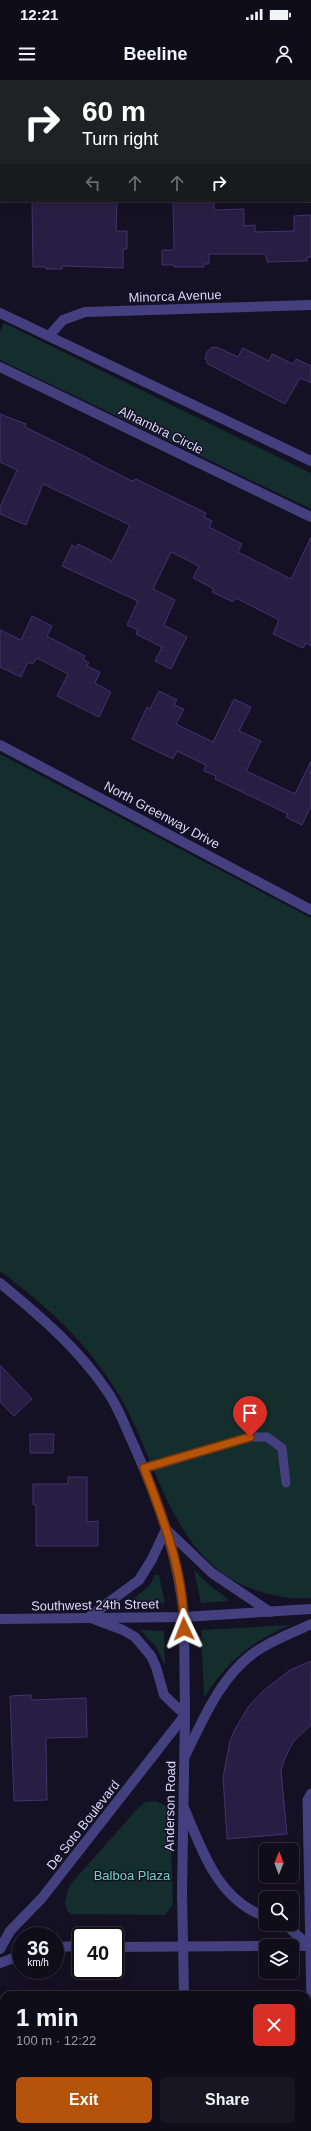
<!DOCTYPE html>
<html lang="en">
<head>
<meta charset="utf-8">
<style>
  body { margin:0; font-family:Arial,sans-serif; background:#191624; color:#f1f3f6; height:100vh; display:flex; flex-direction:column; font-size:15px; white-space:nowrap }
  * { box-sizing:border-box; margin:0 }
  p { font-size:13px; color:#9c9ca3 }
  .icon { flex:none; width:22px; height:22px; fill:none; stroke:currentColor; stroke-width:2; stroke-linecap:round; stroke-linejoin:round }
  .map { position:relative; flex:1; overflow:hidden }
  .sheet { position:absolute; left:0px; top:1911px; width:311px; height:140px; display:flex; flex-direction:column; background:#100d1b; border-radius:12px 12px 0 0; box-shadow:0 2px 10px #0003,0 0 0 1px #302d3a }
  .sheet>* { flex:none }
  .hud { position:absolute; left:0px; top:0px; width:311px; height:122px; box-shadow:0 2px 10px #0003,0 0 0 1px #302d3a; background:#202124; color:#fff; overflow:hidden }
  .needle { width:26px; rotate:1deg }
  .buttons { position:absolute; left:259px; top:1763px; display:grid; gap:8px }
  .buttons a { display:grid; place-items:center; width:40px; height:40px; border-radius:6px; background:#100d1b; box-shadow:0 2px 10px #0003,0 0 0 1px #302d3a; font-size:20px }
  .speed { position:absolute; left:12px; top:1847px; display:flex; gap:8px; font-size:20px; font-weight:700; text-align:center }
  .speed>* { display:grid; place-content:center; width:52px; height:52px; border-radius:50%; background:#100d1b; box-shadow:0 2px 10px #0003,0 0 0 1px #302d3a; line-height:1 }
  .speed small { font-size:10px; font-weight:400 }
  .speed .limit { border:2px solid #111; border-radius:6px; background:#fff; color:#111 }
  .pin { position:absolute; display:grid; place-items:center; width:34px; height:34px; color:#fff; margin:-41px -17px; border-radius:50% 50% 50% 0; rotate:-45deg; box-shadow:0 0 4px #0007 }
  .pin .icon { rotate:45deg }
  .me { position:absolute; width:44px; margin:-22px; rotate:358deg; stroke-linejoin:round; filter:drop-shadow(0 0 3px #0008) }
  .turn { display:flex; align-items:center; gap:14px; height:84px; padding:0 16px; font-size:18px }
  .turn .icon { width:52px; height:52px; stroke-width:2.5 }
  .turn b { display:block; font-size:28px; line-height:34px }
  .lanes { display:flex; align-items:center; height:38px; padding:0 16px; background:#0003; justify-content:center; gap:20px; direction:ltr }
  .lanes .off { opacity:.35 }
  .round { display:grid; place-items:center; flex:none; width:42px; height:42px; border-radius:6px; background:#191624 }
  .head { display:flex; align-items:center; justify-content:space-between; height:68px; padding:0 16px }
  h1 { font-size:24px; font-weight:600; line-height:30px }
  .button { display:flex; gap:8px; margin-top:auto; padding:8px 16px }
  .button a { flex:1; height:46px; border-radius:6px; background:#b45309; color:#fff; font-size:16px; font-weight:600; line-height:46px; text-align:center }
  .button a+a { background:#191624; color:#f1f3f6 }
  .status { display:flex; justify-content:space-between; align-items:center; height:28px; padding:0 20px; background:#100d1b; direction:ltr }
  .status svg { height:11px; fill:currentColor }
  header { display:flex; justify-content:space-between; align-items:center; height:52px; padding:0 16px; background:#100d1b; font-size:18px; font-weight:600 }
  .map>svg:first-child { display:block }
  .green { fill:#142d2d }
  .building { fill:#271f43; stroke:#40336d }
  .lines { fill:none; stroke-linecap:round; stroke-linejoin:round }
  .service { stroke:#44407f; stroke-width:9 }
  .minor { stroke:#44407f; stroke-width:10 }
  .tertiary { stroke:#44407f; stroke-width:10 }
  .route-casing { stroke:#753606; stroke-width:10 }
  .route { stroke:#b45309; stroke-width:7 }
  .labels { text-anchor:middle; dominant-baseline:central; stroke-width:3; stroke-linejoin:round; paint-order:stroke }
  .street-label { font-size:13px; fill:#dcd7fb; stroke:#151124 }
  .park-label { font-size:13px; fill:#69d5bd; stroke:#151124 }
</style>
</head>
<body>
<div class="status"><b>12:21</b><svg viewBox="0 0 49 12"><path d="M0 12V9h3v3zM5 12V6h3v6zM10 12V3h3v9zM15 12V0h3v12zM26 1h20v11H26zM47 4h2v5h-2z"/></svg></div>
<header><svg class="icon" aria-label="menu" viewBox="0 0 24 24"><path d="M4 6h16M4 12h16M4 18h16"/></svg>Beeline<svg class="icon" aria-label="person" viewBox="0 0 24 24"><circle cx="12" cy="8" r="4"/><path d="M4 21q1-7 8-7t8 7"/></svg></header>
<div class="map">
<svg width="311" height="2051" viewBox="0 0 311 2051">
  <rect width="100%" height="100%" fill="#151124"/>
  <!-- green -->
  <g class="green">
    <polygon points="4,243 311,393 311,429 0,280 0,251"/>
    <path d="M 0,674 L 311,838 L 311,1518 C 291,1520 274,1516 255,1510 C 168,1480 158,1374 114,1307 C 82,1257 46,1226 0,1191 Z"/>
    <polygon points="194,1490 208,1504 228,1519 227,1521 201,1523"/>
    <polygon points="155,1495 159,1495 165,1523 133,1525 131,1521 150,1505"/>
    <path d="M 290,1545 C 248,1564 230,1579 204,1617 L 201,1550 Z"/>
    <polygon points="140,1550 164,1551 165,1585 156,1567"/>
    <polygon points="156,1721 163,1724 170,1731 173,1824 165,1835 71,1834 67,1831 65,1822 69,1806 138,1728 145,1722"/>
  </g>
  <!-- building -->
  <g class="building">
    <polygon points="32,121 117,121 116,151 127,151 127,169 123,169 123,188 62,186 62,189 46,189 46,187 33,187"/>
    <polygon points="173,121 214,121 214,130 244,129 244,146 255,145 255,152 294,151 294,136 311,135 311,177 307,177 307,181 267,182 266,174 209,174 209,184 204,184 204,187 174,187 174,185 162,185 162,170 174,170"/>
    <polygon points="212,267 219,268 238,277 243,268 269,281 272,274 293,284 296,279 311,286 311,303 300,298 285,324 208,284 205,278 207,272"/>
    <polygon points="0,334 26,344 25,347 90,379 90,380 132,401 136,399 206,433 204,437 212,441 209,447 242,464 238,472 291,499 311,457 311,566 306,563 303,568 273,554 279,540 236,518 233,522 212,512 214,509 193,498 199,486 171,472 153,509 175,520 164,545 187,557 171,589 155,581 162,567 136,554 138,550 127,545 138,521 62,486 72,465 77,468 78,464 112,481 130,445 43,404 26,445 0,434 0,427 17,390 0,382"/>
    <polygon points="32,536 52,546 47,556 85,576 83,579 89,583 87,586 100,592 95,603 111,612 99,637 57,616 68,594 37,578 33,584 28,582 21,597 0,587 0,550 21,560"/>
    <polygon points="159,611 177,620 174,625 184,629 176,644 213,662 234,619 251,627 239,651 261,661 246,691 295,714 311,681 311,726 302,745 286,737 288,734 215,699 216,696 204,691 206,685 177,671 173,679 132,659 147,627 150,629"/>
    <polygon points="0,1285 32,1319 14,1336 0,1322"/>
    <polygon points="30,1354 54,1354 53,1373 30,1373"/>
    <polygon points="68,1397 87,1397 87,1442 98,1441 98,1466 36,1466 36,1425 33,1425 33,1404 68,1404"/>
    <polygon points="311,1581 311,1645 293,1662 284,1680 281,1691 287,1754 227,1759 223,1697 230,1661 235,1649 249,1626 263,1611 290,1590"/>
    <polygon points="31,1615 31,1620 86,1618 87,1657 46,1658 47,1720 14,1721 10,1616"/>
  </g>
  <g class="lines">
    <!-- service -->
    <g class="service">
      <polyline points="144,1389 250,1357 267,1357 282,1368 286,1403"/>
      <polyline points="311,1713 307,1720 311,1923"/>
    </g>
    <!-- minor -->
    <g class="minor">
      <polyline points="49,256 63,240 85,232 311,225"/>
      <polyline points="0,665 311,830"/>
      <path d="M 0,1203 C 39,1235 78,1268 107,1311 C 119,1328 126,1349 135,1368 C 159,1422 178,1477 184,1537"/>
      <polyline points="168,1451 212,1493 270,1532"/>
      <polyline points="89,1537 139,1500 152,1479 166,1449"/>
      <polyline points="91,1538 123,1550 135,1557 151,1576 156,1587 164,1615 185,1635"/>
    </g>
    <!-- tertiary -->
    <g class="tertiary">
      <polyline points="0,233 311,381"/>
      <polyline points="0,287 311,437"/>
      <polyline points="184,1537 185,1635 182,1811 184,1915"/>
      <polyline points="0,1539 184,1537 311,1529"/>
      <path d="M 185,1676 C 203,1640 219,1600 251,1575 C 269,1561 291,1554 311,1544"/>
      <path d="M 185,1730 C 203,1772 218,1820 266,1837"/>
      <polyline points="285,1844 309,1866"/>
      <polyline points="292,1866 311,1866"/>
      <polyline points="55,1867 81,1866"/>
      <polyline points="115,1867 266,1866"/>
      <polyline points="0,1869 10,1851 42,1818 185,1635"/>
      <polyline points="0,1883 21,1875"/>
      <polyline points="188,2047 188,2051"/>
    </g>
  </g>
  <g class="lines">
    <!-- route casing -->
    <g class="route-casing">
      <path id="route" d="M 184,1549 C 184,1493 164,1440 144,1388 L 250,1357"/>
    </g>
    <!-- route -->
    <use href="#route" class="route"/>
  </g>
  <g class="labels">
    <!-- street labels -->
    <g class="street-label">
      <text transform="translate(175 216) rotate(-2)">Minorca Avenue</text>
      <text transform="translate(161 350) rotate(26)">Alhambra Circle</text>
      <text transform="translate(162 735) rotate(28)">North Greenway Drive</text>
      <text transform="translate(95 1525) rotate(-1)">Southwest 24th Street</text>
      <text transform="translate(170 1726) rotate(-89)">Anderson Road</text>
      <text transform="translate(83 1745) rotate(-52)">De Soto Boulevard</text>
    </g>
    <!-- park labels -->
    <g class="park-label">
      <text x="132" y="1795">Balboa Plaza</text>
    </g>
  </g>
</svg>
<div class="buttons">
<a><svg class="needle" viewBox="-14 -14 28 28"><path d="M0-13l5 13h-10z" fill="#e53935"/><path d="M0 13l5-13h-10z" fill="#9c9ca3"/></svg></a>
<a><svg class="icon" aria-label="search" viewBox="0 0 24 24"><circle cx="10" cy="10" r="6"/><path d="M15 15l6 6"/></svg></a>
<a><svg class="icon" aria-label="layers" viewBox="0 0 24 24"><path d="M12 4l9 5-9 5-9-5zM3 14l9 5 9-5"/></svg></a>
</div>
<div class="speed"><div>36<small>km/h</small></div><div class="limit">40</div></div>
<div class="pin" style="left:250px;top:1357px;background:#d93025"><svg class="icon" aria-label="arrive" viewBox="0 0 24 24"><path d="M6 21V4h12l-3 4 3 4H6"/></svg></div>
<svg class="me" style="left:184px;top:1549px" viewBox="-20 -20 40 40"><path d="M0-17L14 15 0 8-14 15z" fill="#b45309" stroke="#fff" stroke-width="4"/></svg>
<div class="hud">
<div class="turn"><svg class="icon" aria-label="right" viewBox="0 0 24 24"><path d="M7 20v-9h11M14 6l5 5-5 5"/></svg><div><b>60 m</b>Turn right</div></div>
<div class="lanes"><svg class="icon off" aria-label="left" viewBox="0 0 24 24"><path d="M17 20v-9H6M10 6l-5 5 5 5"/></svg><svg class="icon off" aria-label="ahead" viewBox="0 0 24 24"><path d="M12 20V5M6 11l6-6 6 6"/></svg><svg class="icon off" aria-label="ahead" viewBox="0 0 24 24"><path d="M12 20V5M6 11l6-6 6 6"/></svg><svg class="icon" aria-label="right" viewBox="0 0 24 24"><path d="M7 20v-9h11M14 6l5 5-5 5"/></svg></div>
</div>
<section class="sheet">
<div class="head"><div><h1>1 min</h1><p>100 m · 12:22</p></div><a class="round" style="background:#d93025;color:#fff"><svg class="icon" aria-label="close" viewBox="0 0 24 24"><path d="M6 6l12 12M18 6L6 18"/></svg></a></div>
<div class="button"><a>Exit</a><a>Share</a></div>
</section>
</div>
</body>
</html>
